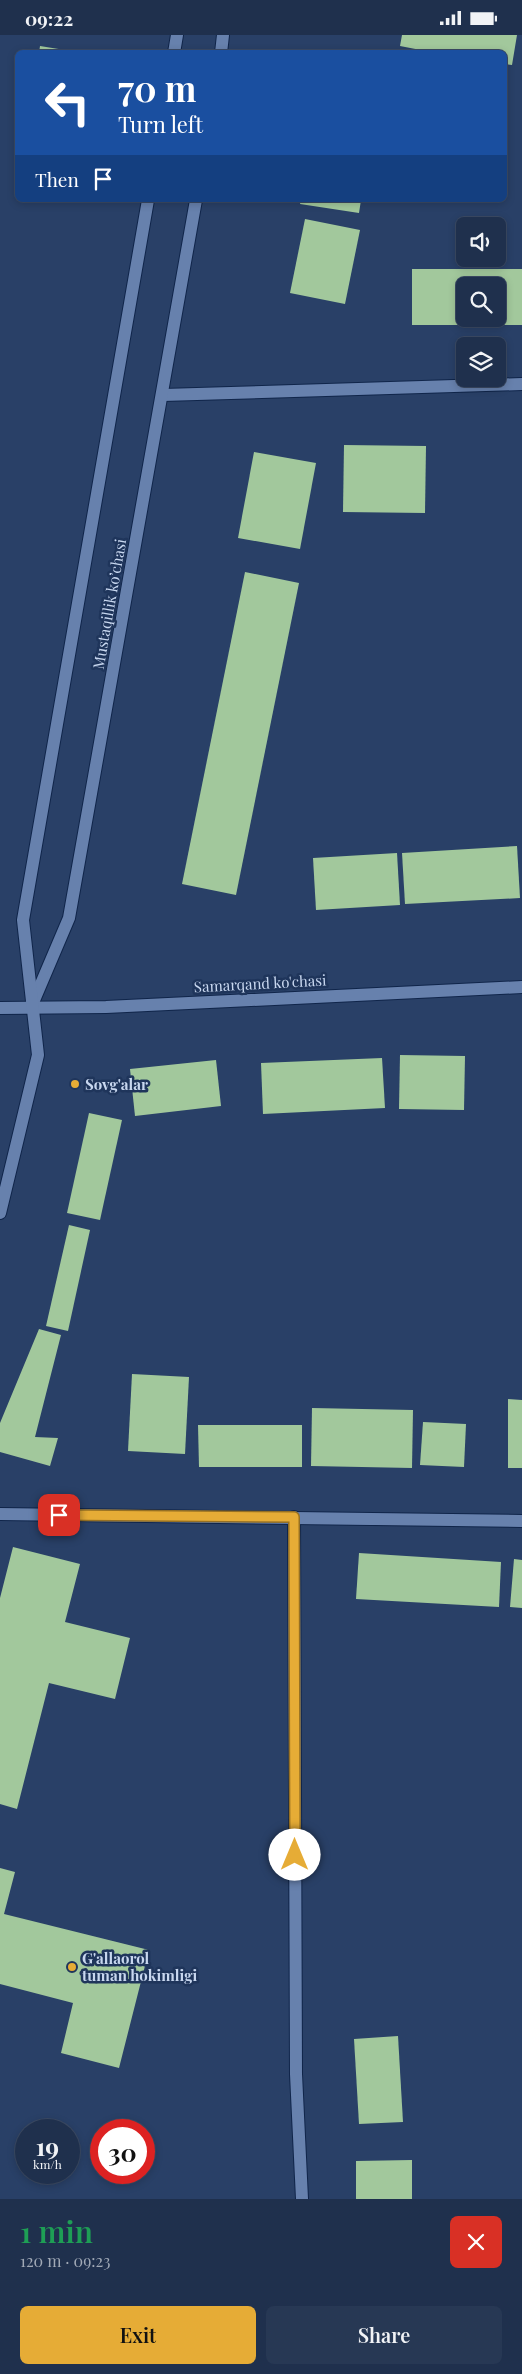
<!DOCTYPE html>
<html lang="en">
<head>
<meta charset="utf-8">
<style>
  body { margin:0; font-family:"Playfair Display",serif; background:#273854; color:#f1f3f6; height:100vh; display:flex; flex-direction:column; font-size:19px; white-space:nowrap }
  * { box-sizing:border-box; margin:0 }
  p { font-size:16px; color:#a1a9b6 }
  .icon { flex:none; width:28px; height:28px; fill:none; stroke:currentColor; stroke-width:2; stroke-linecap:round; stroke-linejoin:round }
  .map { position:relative; height:2164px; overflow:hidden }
  .details { display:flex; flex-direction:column; background:#1f304d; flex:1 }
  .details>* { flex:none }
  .hud { position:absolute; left:15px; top:15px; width:492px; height:152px; border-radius:8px; box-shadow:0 2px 8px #0003,0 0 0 1px #3c4b65; background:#1a4fa0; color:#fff; overflow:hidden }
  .tools { position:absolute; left:456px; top:182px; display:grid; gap:10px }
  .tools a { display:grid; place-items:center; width:50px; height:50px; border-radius:8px; background:#1f304d; box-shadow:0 2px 8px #0003,0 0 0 1px #3c4b65; font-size:25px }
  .speed { position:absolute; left:15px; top:2084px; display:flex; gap:10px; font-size:25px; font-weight:700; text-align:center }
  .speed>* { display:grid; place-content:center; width:65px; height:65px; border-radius:50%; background:#1f304d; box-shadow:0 2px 8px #0003,0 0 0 1px #3c4b65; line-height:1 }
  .speed small { font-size:12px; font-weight:400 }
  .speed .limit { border:8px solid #d22; background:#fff; color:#111 }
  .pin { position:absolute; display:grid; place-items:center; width:42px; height:42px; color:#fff; margin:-21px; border-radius:10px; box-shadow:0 2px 8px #0006 }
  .me { position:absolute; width:55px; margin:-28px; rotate:0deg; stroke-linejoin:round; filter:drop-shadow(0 0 4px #0008) }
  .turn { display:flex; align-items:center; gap:18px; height:105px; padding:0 20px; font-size:22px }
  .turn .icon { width:65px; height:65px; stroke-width:2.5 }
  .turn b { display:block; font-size:35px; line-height:42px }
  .then { display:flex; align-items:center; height:48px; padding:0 20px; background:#0003; gap:10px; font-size:19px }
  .round { display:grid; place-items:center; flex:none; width:52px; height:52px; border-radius:8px; background:#273854 }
  .head { display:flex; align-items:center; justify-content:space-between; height:85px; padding:0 20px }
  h1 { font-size:30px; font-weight:600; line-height:38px; color:#1e9e55 }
  .action { display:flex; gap:10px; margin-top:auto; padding:10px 20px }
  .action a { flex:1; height:58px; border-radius:8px; background:#e6ac36; color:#111; font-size:20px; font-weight:600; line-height:58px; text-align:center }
  .action a+a { background:#273854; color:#f1f3f6 }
  .status { display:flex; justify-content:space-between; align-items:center; height:35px; padding:0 25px; background:#1f304d; direction:ltr }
  .status svg { height:14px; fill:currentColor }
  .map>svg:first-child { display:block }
  .building { fill:#a2c89c; fill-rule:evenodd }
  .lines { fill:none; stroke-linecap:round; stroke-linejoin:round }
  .minor-casing { stroke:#10254a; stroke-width:14 }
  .minor { stroke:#6781ad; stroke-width:12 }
  .route-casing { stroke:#967023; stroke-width:12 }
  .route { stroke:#e6ac36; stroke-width:9 }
  .poi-dot { fill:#e6ac36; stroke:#1f355b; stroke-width:2 }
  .labels { text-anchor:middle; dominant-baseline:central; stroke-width:5; stroke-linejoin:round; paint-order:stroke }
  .street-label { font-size:15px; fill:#c8d7ef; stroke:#1f355b }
  .poi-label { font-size:15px; font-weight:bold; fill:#c8d7ef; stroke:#1f355b; text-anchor:start }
</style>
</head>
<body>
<div class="status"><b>09:22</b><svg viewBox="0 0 49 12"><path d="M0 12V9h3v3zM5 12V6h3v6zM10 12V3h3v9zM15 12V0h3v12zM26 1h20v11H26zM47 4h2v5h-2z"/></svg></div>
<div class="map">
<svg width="522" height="2164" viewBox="0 0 522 2164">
  <rect width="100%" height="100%" fill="#294067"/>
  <!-- building -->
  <g class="building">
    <polygon points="402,0 517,0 512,30 505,29 505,18 436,18 400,11"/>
    <polygon points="40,11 71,16 71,18 39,18"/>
    <polygon points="301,165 361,165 359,178 300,169"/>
    <polygon points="305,184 360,195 345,269 290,258"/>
    <path d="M 412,234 L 522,234 L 522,290 L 412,290 ZM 465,251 L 498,251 L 498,284 L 465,284 Z"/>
    <polygon points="344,410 426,411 425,478 343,477"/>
    <polygon points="254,417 316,428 300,514 238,503"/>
    <polygon points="245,537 299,548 236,860 182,849"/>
    <polygon points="517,811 520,863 405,869 402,818"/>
    <polygon points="397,818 400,870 316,875 313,823"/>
    <polygon points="400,1020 465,1021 464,1075 399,1074"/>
    <polygon points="382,1023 385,1073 263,1079 261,1028"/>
    <polygon points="216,1025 221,1071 135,1081 130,1034"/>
    <polygon points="89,1078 122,1085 100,1185 67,1178"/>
    <polygon points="69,1190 90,1195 68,1296 46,1291"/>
    <polygon points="39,1294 61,1300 35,1402 58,1403 50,1431 0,1417 0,1388"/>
    <polygon points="132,1339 189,1342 185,1419 128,1416"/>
    <polygon points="508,1364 522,1365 522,1433 508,1433"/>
    <polygon points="312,1373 413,1375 412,1433 311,1431"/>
    <polygon points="423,1387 466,1389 464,1432 420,1430"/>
    <polygon points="198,1390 302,1390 302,1432 199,1432"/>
    <polygon points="13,1512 80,1529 65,1587 130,1603 115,1664 49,1648 17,1774 0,1769 0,1563"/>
    <polygon points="359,1518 501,1527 499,1572 356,1564"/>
    <polygon points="514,1524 522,1525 522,1573 510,1572"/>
    <polygon points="0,1833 15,1837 4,1879 149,1915 119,2033 61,2018 73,1968 0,1949"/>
    <polygon points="398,2001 403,2087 359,2089 354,2004"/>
    <polygon points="412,2125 412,2164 356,2164 356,2126"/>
  </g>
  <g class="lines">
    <!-- minor casing -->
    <g class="minor-casing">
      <g id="minor">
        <polyline points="174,18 177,0"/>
        <polyline points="221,18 223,0"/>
        <polyline points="163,360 522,349"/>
        <polyline points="32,970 69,883 196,165"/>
        <polyline points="0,973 106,972 522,952"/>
        <polyline points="0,1178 38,1020 23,885 148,165"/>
        <polyline points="0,1479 522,1486"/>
        <polyline points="294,1482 296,2039 302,2164"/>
      </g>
    </g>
    <!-- minor -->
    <use href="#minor" class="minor"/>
  </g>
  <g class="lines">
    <!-- route casing -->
    <g class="route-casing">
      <polyline id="route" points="59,1480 294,1482 295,1820"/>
    </g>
    <!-- route -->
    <use href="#route" class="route"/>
  </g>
  <!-- markers -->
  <g class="poi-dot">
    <circle cx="75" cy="1049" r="5"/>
    <circle cx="72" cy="1932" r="5"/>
  </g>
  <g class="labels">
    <!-- street labels -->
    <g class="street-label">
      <text transform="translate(109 569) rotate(-80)">Mustaqillik ko’chasi</text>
      <text transform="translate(260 948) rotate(-3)">Samarqand ko'chasi</text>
    </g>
    <!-- poi labels -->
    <g class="poi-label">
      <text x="85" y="1049">Sovg'alar</text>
      <text x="82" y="1923">G'allaorol<tspan x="82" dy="17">tuman hokimligi</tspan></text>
    </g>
  </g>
</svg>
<div class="tools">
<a><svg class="icon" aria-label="sound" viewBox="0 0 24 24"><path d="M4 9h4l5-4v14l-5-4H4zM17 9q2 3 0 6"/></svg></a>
<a><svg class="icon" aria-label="search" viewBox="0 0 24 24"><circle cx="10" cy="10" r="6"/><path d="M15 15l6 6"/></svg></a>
<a><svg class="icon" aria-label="layers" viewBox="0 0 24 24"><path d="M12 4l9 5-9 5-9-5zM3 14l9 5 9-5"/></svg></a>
</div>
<div class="speed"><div>19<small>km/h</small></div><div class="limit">30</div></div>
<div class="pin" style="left:59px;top:1480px;background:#d93025"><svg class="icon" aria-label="arrive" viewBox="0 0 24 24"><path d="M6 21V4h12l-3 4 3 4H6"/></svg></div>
<svg class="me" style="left:295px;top:1820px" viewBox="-20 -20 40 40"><circle r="19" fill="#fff"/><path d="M0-13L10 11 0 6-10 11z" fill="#e6ac36"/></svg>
<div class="hud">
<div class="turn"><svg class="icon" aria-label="left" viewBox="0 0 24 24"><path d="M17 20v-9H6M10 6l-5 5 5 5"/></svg><div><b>70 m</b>Turn left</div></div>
<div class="then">Then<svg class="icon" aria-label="arrive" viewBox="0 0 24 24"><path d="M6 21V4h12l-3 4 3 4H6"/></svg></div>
</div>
</div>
<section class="details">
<div class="head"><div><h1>1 min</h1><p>120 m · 09:23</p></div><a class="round" style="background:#d93025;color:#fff"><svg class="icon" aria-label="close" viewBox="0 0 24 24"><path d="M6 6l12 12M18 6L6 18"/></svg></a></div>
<div class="action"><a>Exit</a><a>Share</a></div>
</section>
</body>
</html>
